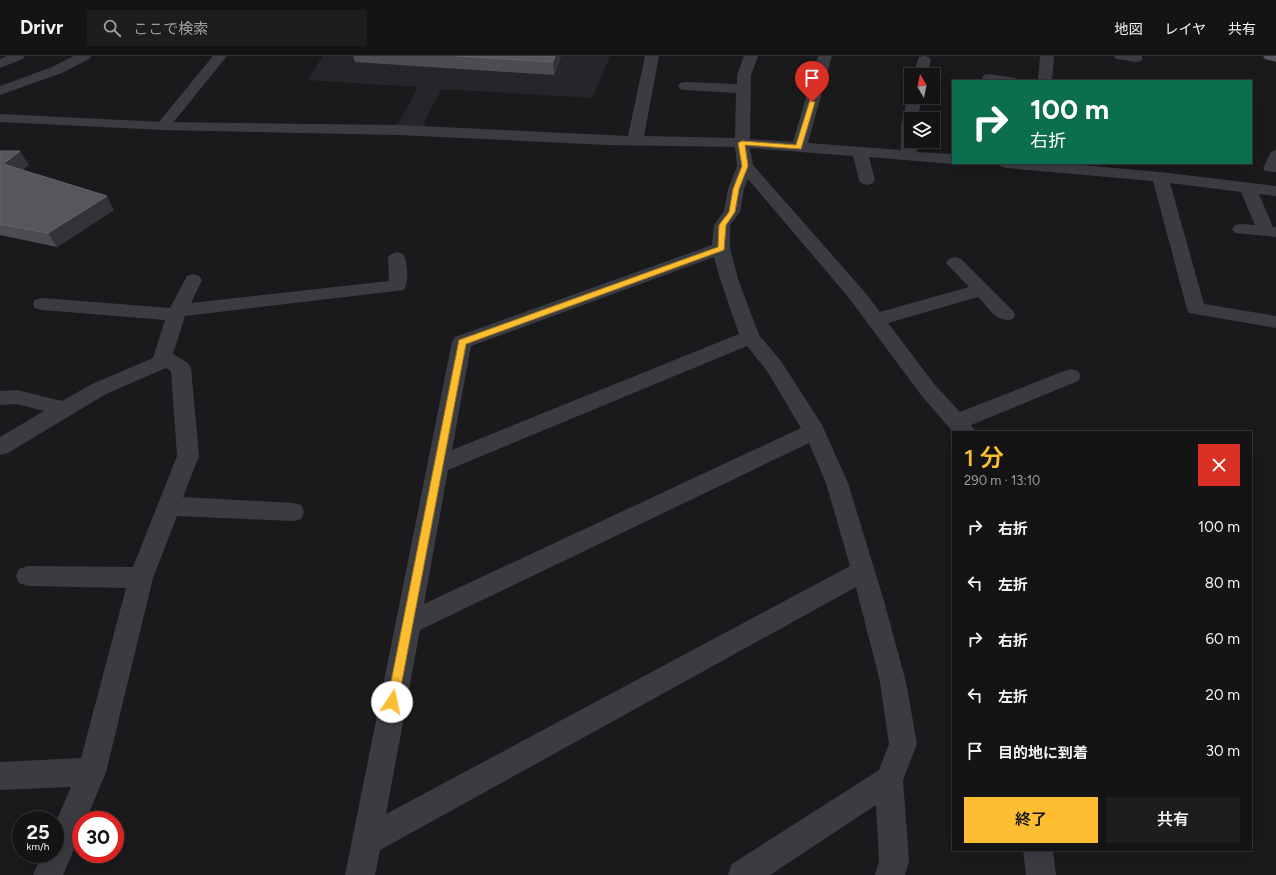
<!DOCTYPE html>
<html lang="ja">
<head>
<meta charset="utf-8">
<style>
  body { margin:0; font-family:Figtree,"Noto Sans JP",sans-serif; background:#1d1d1e; color:#f1f3f6; height:100vh; display:flex; flex-direction:column; font-size:15px; white-space:nowrap }
  * { box-sizing:border-box; margin:0 }
  p { font-size:13px; color:#9d9ea0 }
  .icon { flex:none; width:22px; height:22px; fill:none; stroke:currentColor; stroke-width:2; stroke-linecap:round; stroke-linejoin:round }
  .map { position:relative; flex:1; overflow:hidden }
  .drawer { position:absolute; left:952px; top:375px; width:300px; height:420px; display:flex; flex-direction:column; background:#141415; border-radius:0px; box-shadow:0 4px 16px #0002,0 0 0 1px #333334 }
  .drawer>* { flex:none }
  .hud { position:absolute; left:952px; top:24px; width:300px; height:84px; border-radius:0px; box-shadow:0 4px 16px #0002,0 0 0 1px #333334; background:#0b6e4f; color:#fff; overflow:hidden }
  .needle { width:26px; rotate:351deg }
  .tools { position:absolute; left:904px; top:12px; display:grid; gap:8px }
  .tools a { display:grid; place-items:center; width:36px; height:36px; border-radius:0px; background:#141415; box-shadow:0 4px 16px #0002,0 0 0 1px #333334; font-size:20px }
  .speed { position:absolute; left:12px; top:755px; display:flex; gap:8px; font-size:20px; font-weight:700; text-align:center }
  .speed>* { display:grid; place-content:center; width:52px; height:52px; border-radius:50%; background:#141415; box-shadow:0 4px 16px #0002,0 0 0 1px #333334; line-height:1 }
  .speed small { font-size:10px; font-weight:400 }
  .speed .limit { border:6px solid #d22; background:#fff; color:#111 }
  .pin { position:absolute; display:grid; place-items:center; width:34px; height:34px; color:#fff; margin:-41px -17px; border-radius:50% 50% 50% 0; rotate:-45deg; box-shadow:0 0 4px #0007 }
  .pin .icon { rotate:45deg }
  .me { position:absolute; width:44px; margin:-22px; rotate:11deg; stroke-linejoin:round; filter:drop-shadow(0 0 3px #0008) }
  .turn { display:flex; align-items:center; gap:14px; height:84px; padding:0 12px; font-size:18px }
  .turn .icon { width:52px; height:52px; stroke-width:2.5 }
  .turn b { display:block; font-size:28px; line-height:34px }
  .round { display:grid; place-items:center; flex:none; width:42px; height:42px; border-radius:0px; background:#1d1d1e }
  .overview { display:flex; align-items:center; justify-content:space-between; height:68px; padding:0 12px }
  h1 { font-size:24px; font-weight:600; line-height:30px; color:#fdbd31 }
  .cta { display:flex; gap:8px; margin-top:auto; padding:8px 12px }
  .cta a { flex:1; height:46px; border-radius:0px; background:#fdbd31; color:#111; font-size:16px; font-weight:600; line-height:46px; text-align:center }
  .cta a+a { background:#1d1d1e; color:#f1f3f6 }
  ul { padding:0; list-style:none }
  li { display:flex; align-items:center; gap:12px; height:56px; padding:0 12px }
  li div { flex:1 }
  li b { display:block; font-size:15px }
  li em { font-style:normal }
  header { display:flex; align-items:center; gap:24px; box-sizing:border-box; height:56px; padding:0 20px; background:#141415; border-bottom:1px solid #333334 }
  header strong { font-size:19px }
  nav { display:flex; gap:22px; margin-inline-start:auto; font-size:14px }
  .search { width:280px; height:36px; background:#1d1d1e; display:flex; align-items:center; gap:10px; box-sizing:border-box; padding:0 14px; border-radius:0px; color:#9d9ea0; font-size:15px }
  .map>svg:first-child { display:block }
  .built { fill:#26262a }
  .lines { fill:none; stroke-linecap:round; stroke-linejoin:round }
  .minor { fill:#3b3c42; fill-rule:evenodd }
  .tertiary { fill:#3b3c42; fill-rule:evenodd }
  .primary { fill:#565861; fill-rule:evenodd }
  .wall { fill:#4b4d51 }
  .shaded-wall { fill:#333437 }
  .building { fill:#56575d; stroke:#63656c }
  .route { fill:#fdbd31; stroke:#a47b20 }
</style>
</head>
<body>
<header>
<strong>Drivr</strong>
<div class="search"><svg class="icon" aria-label="search" viewBox="0 0 24 24"><circle cx="10" cy="10" r="6"/><path d="M15 15l6 6"/></svg>ここで検索</div>
<nav><a>地図</a><a>レイヤ</a><a>共有</a></nav>
</header>
<div class="map">
<svg width="1276" height="819" viewBox="0 0 1276 819">
  <rect width="100%" height="100%" fill="#1a1a1c"/>
  <!-- built -->
  <polygon class="built" points="323,0 610,0 592,42 442,33 424,65 426,66 423,73 391,72 401,63 418,31 307,24"/>
  <g class="lines">
    <!-- minor -->
    <g class="minor">
      <polygon points="7,0 25,0 23,3 0,12 0,3"/>
      <polygon points="74,0 91,0 89,3 62,17 0,39 0,30 52,11"/>
      <path d="M 645,0 L 659,0 L 644,80 L 735,82 L 736,37 L 685,34 L 680,33 L 678,30 L 680,27 L 685,26 L 737,28 L 737,19 L 744,0 L 758,0 L 751,19 L 750,83 L 793,86 L 818,0 L 832,0 L 808,87 L 901,94 L 901,69 L 908,41 L 911,38 L 911,41 L 922,41 L 917,63 L 911,63 L 911,85 L 916,85 L 917,96 L 953,98 L 953,107 L 956,107 L 953,108 L 869,101 L 875,124 L 873,127 L 867,129 L 861,127 L 859,124 L 853,100 L 750,92 L 753,109 L 863,234 L 880,256 L 969,231 L 946,207 L 949,203 L 955,201 L 961,203 L 1013,255 L 1015,259 L 1013,263 C 997,268 988,251 978,241 L 888,267 L 935,329 L 960,356 L 1064,315 L 1071,313 L 1078,315 L 1081,320 L 1078,325 L 971,369 L 976,376 L 953,376 L 921,339 L 849,242 L 748,123 L 744,133 L 740,156 L 730,169 L 730,192 L 738,223 L 759,279 L 781,305 L 822,369 L 848,427 L 884,545 L 906,626 L 917,688 L 903,724 L 909,805 L 905,819 L 875,819 L 879,805 L 876,749 L 770,819 L 728,819 L 732,808 L 879,714 L 889,688 L 880,626 L 856,531 L 380,794 L 375,819 L 345,819 L 452,286 L 455,281 L 712,189 L 714,169 L 724,155 L 728,133 L 737,110 L 735,91 L 607,89 L 398,79 L 163,74 L 0,66 L 0,58 L 163,66 L 398,69 L 628,80 ZM 714,201 L 720,223 L 739,278 L 452,394 L 471,290 ZM 747,290 L 767,315 L 801,372 L 424,548 L 448,414 ZM 809,387 L 826,427 L 850,510 L 386,758 L 420,574 Z"/>
      <polygon points="924,0 929,1 931,4 927,19 913,19 919,1"/>
      <polygon points="1040,0 1054,0 1052,25 1038,25"/>
      <polygon points="1114,0 1141,0 1143,2 1141,5 1136,6 1116,3"/>
      <polygon points="989,18 1016,22 1018,25 984,25 982,22 984,19"/>
      <polygon points="1276,94 1276,116 1265,115 1263,112 1271,96"/>
      <polygon points="998,107 1058,107 1160,116 1276,130 1276,140 1259,138 1273,171 1276,171 1276,181 1235,177 1232,173 1235,169 1241,168 1255,169 1241,136 1170,127 1204,248 1276,260 1276,272 1189,257 1187,253 1153,125 1006,112 1000,110"/>
      <path d="M 397,196 L 403,198 C 408,206 409,227 404,234 L 185,260 L 173,298 L 188,307 L 191,312 L 199,400 L 183,441 L 293,447 L 301,449 L 304,456 L 301,463 L 293,465 L 177,460 L 153,522 L 106,716 L 86,764 L 81,764 L 81,777 L 63,819 L 33,819 L 42,798 L 55,798 L 55,768 L 71,731 L 0,734 L 0,706 L 81,702 L 126,532 L 28,530 L 19,527 L 16,520 L 19,513 L 28,510 L 133,511 L 177,400 L 171,315 L 166,312 L 106,338 L 8,397 L 0,399 L 0,381 L 44,355 L 17,348 L 0,349 L 0,335 L 17,334 L 62,345 L 92,328 L 153,302 L 165,264 L 42,254 L 35,252 L 33,248 L 35,244 L 42,242 L 170,252 L 187,220 L 193,218 L 199,220 L 202,224 L 191,247 L 389,225 L 388,202 L 391,198 Z"/>
      <polygon points="1023,794 1053,794 1056,819 1026,819"/>
    </g>
    <!-- tertiary -->
    <polygon class="tertiary" points="213,0 227,0 168,73 163,74 158,73 156,70 158,67"/>
    <!-- primary -->
    <polygon class="primary" points="1263,0 1276,0 1276,6 1265,3"/>
  </g>
  <!-- wall -->
  <g class="wall">
    <polygon points="353,0 561,0 554,19 355,6"/>
    <polygon points="0,95 29,109 22,114 114,154 57,191 0,179"/>
  </g>
  <!-- shaded-wall -->
  <g class="shaded-wall">
    <polygon points="555,0 561,0 554,19 553,6"/>
    <polygon points="20,95 29,109 11,121 3,108"/>
    <polygon points="107,140 114,154 57,191 48,177"/>
  </g>
  <!-- building -->
  <g class="building">
    <polygon points="457,0 555,0 553,6"/>
    <polygon points="0,95 20,95 3,108 107,140 48,177 0,168"/>
  </g>
  <!-- route -->
  <polygon class="route" points="810,44 815,46 801,93 745,89 748,110 739,133 735,156 726,169 724,194 466,288 398,646 396,649 392,651 388,649 387,646 459,284 718,191 719,169 729,156 733,133 742,110 738,87 742,85 796,89"/>
</svg>
<div class="tools">
<a><svg class="needle" viewBox="-14 -14 28 28"><path d="M0-13l5 13h-10z" fill="#e53935"/><path d="M0 13l5-13h-10z" fill="#9d9ea0"/></svg></a>
<a><svg class="icon" aria-label="layers" viewBox="0 0 24 24"><path d="M12 4l9 5-9 5-9-5zM3 14l9 5 9-5"/></svg></a>
</div>
<div class="speed"><div>25<small>km/h</small></div><div class="limit">30</div></div>
<div class="pin" style="left:812px;top:46px;background:#d93025"><svg class="icon" aria-label="arrive" viewBox="0 0 24 24"><path d="M6 21V4h12l-3 4 3 4H6"/></svg></div>
<svg class="me" style="left:392px;top:646px" viewBox="-20 -20 40 40"><circle r="19" fill="#fff"/><path d="M0-13L10 11 0 6-10 11z" fill="#fdbd31"/></svg>
<div class="hud">
<div class="turn"><svg class="icon" aria-label="right" viewBox="0 0 24 24"><path d="M7 20v-9h11M14 6l5 5-5 5"/></svg><div><b>100 m</b>右折</div></div>
</div>
<section class="drawer">
<div class="overview"><div><h1>1 分</h1><p>290 m · 13:10</p></div><a class="round" style="background:#d93025;color:#fff"><svg class="icon" aria-label="close" viewBox="0 0 24 24"><path d="M6 6l12 12M18 6L6 18"/></svg></a></div>
<ul>
<li><svg class="icon" aria-label="right" viewBox="0 0 24 24"><path d="M7 20v-9h11M14 6l5 5-5 5"/></svg><div><b>右折</b></div><em>100 m</em></li>
<li><svg class="icon" aria-label="left" viewBox="0 0 24 24"><path d="M17 20v-9H6M10 6l-5 5 5 5"/></svg><div><b>左折</b></div><em>80 m</em></li>
<li><svg class="icon" aria-label="right" viewBox="0 0 24 24"><path d="M7 20v-9h11M14 6l5 5-5 5"/></svg><div><b>右折</b></div><em>60 m</em></li>
<li><svg class="icon" aria-label="left" viewBox="0 0 24 24"><path d="M17 20v-9H6M10 6l-5 5 5 5"/></svg><div><b>左折</b></div><em>20 m</em></li>
<li><svg class="icon" aria-label="arrive" viewBox="0 0 24 24"><path d="M6 21V4h12l-3 4 3 4H6"/></svg><div><b>目的地に到着</b></div><em>30 m</em></li>
</ul>
<div class="cta"><a>終了</a><a>共有</a></div>
</section>
</div>
</body>
</html>
